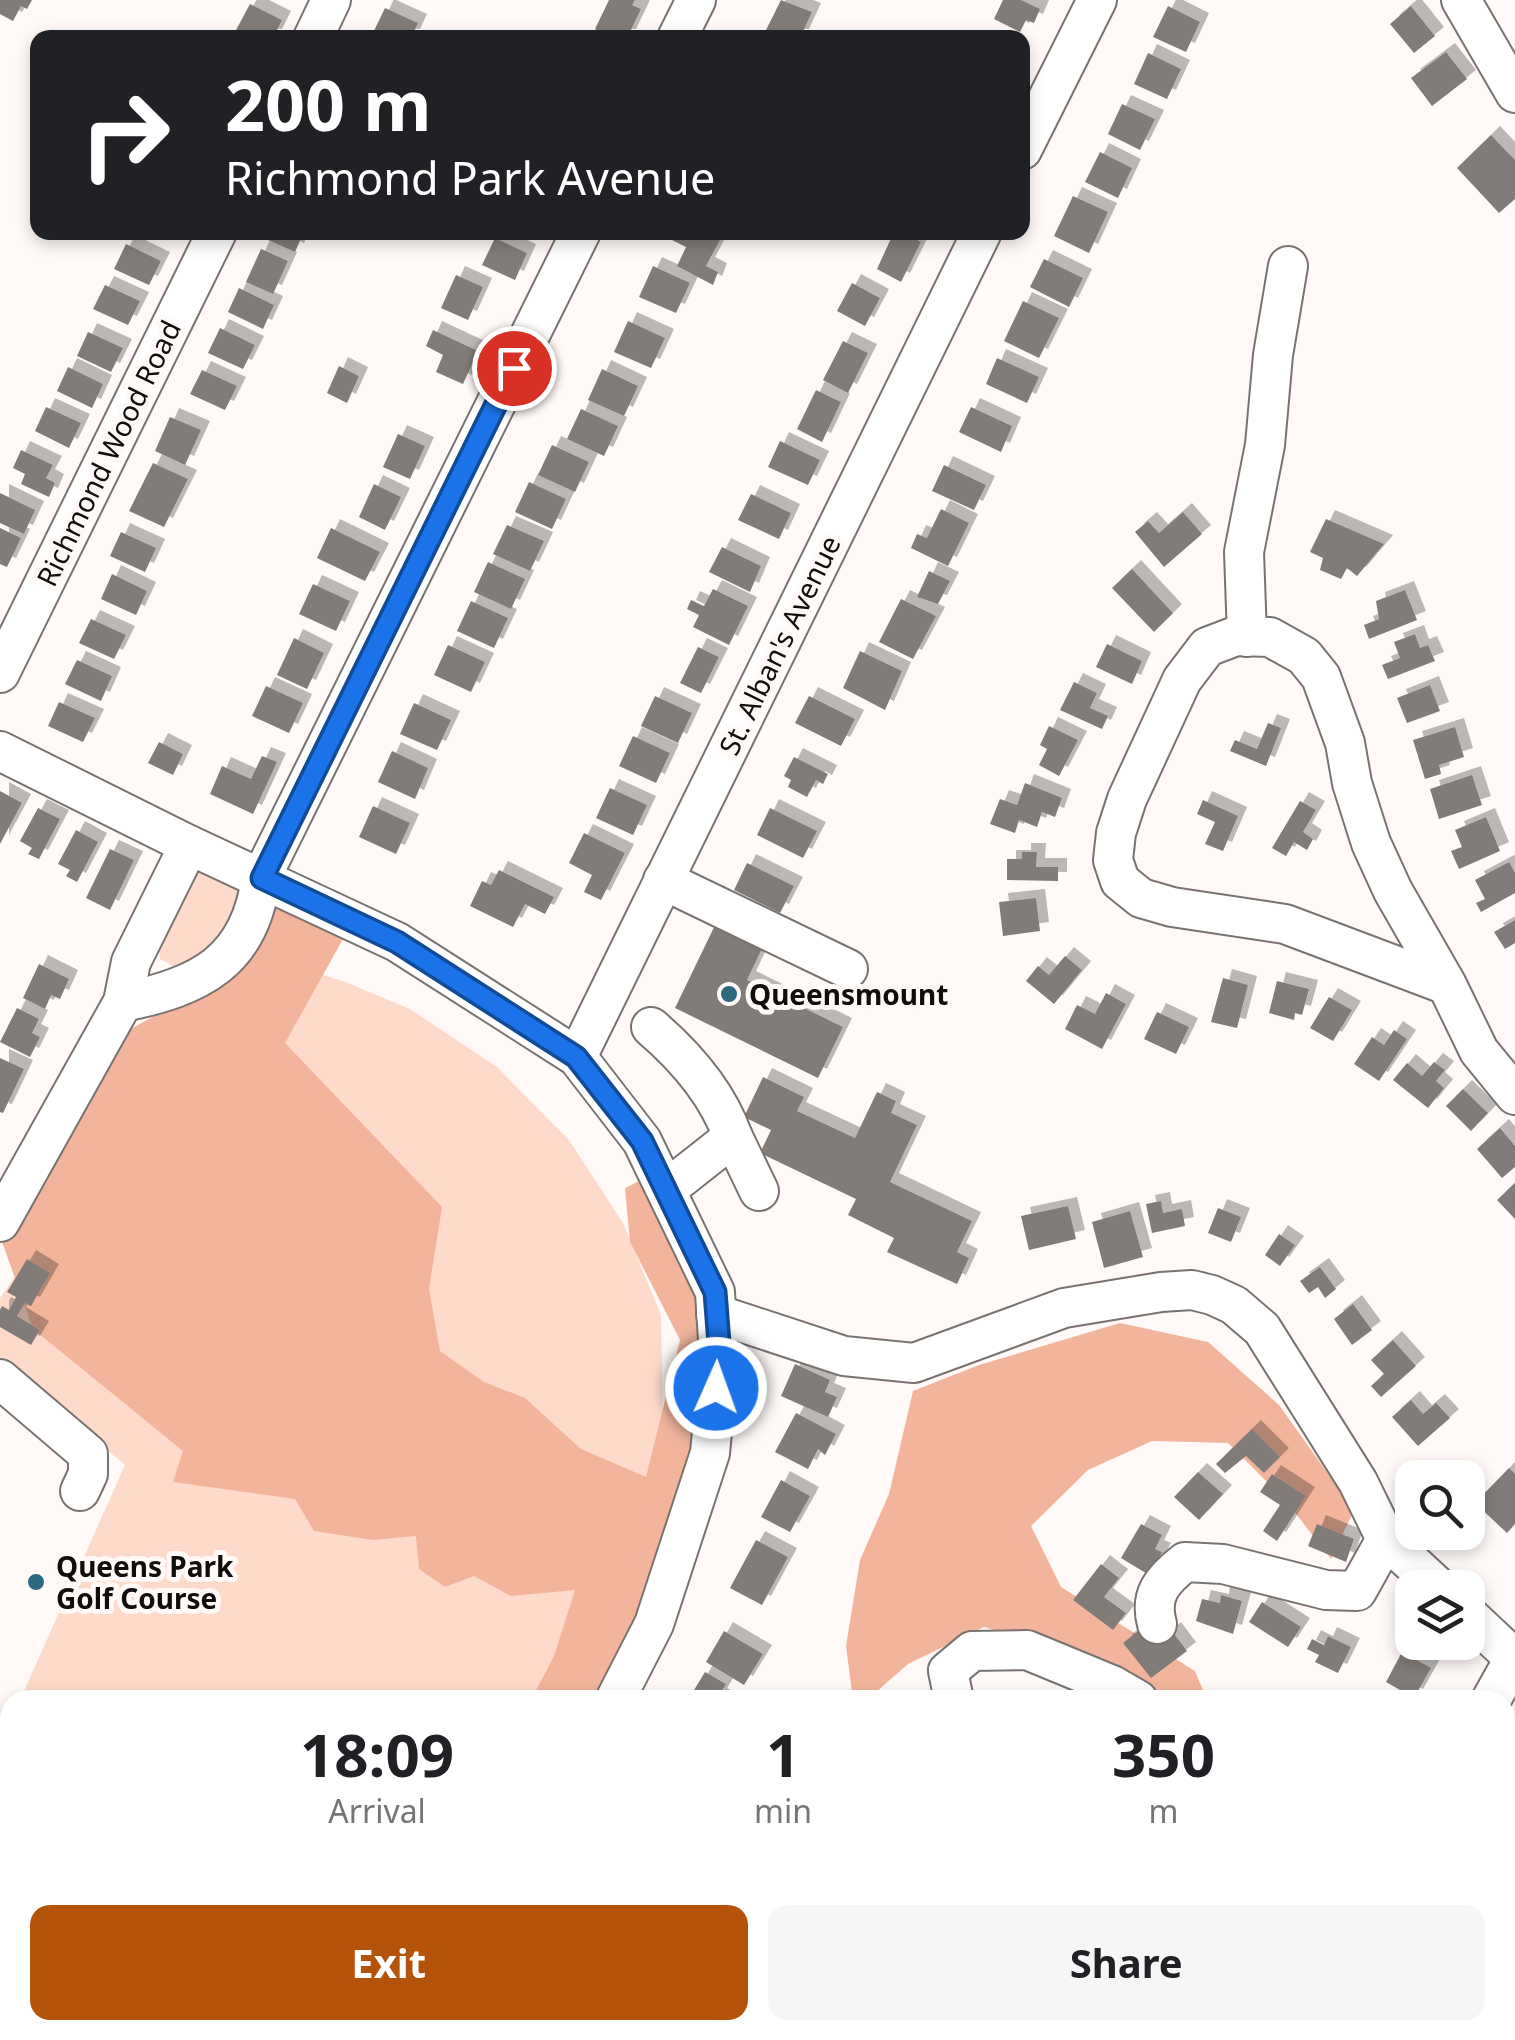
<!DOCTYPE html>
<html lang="en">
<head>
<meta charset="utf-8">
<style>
  body { margin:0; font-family:"Noto Sans",sans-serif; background:#f6f6f6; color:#202124; height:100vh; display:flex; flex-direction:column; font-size:38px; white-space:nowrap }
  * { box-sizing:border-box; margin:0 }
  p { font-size:32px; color:#757577 }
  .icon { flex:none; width:55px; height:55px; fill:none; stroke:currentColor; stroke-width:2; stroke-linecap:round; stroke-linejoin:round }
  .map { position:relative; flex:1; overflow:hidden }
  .details { position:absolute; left:0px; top:1690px; width:1515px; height:350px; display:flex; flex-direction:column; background:#fff; border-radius:30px 30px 0 0; box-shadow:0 5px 15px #0003 }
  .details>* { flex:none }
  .top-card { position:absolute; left:30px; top:30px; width:1000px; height:210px; border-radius:20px; box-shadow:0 5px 15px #0003; background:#202124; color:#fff; overflow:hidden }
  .controls { position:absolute; left:1395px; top:1460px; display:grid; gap:20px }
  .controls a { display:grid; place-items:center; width:90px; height:90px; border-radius:20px; background:#fff; box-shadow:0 5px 15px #0003; font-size:50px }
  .pin { position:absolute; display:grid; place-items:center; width:85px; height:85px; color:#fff; margin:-42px; border:5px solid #fff; border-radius:50%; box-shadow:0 2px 10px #0007 }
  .me { position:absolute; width:110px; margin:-55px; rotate:2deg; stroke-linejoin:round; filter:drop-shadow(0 0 8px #0008) }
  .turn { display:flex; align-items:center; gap:35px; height:210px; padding:0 30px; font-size:45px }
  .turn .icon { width:130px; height:130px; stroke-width:2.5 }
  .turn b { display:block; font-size:70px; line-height:85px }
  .eta { display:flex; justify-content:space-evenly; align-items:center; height:170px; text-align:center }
  .eta b { font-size:60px; font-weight:700; line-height:70px }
  .primary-button { display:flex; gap:20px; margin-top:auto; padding:20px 30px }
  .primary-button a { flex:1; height:115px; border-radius:20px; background:#b45309; color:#fff; font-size:40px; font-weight:700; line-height:115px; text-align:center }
  .primary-button a+a { background:#f6f6f6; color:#202124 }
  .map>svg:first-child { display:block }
  .green { fill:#fedaca }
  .forest { fill:#f2b59b }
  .building { fill:#827b78; filter:url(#shadow) }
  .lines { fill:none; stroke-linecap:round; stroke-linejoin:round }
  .minor-casing { stroke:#797370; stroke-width:42 }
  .minor { stroke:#fff; stroke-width:38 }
  .route-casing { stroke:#114b97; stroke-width:25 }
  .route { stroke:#1a73e8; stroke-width:18 }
  .poi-dot { fill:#2b697f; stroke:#fff9f7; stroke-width:4 }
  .labels { text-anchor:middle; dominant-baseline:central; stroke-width:10; stroke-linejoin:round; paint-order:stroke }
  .street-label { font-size:28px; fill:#100e0d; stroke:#fff9f7 }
  .poi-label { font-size:28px; font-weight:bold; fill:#100e0d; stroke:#fff9f7; text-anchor:start }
</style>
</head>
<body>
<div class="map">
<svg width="1515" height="2040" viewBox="0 0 1515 2040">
  <defs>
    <filter id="shadow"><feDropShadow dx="9" dy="-9" stdDeviation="0" flood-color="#0004"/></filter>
  </defs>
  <rect width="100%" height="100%" fill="#fff9f7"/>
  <!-- green -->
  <g class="green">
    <path d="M 202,866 L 236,879 C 247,931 218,944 180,970 L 160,959 C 156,923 178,892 202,866 Z"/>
    <polygon points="296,966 348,983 410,1009 497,1067 569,1140 623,1223 661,1315 663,1427 617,1573 555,1700 20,1700 125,1465 0,1359 0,1298 51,1224"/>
    <polygon points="10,1723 10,2030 473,2030 475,2040 0,2040 0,1743"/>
  </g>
  <!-- forest -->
  <g class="forest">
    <polygon points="270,893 348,930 285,1043 442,1207 429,1289 440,1351 484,1382 525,1398 581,1449 646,1477 680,1340 630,1242 625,1188 647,1177 704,1307 704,1422 645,1617 605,1700 531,1700 554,1656 575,1590 511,1596 474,1576 445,1587 419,1569 416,1536 373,1540 314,1531 295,1499 173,1482 183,1451 33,1329 0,1236 102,1045 233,972"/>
    <polygon points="1120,1323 1208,1342 1279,1405 1354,1510 1331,1559 1286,1501 1228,1443 1152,1441 1088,1470 1031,1526 1061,1587 1195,1671 1207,1700 1142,1700 1092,1662 984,1627 908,1664 867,1700 853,1700 846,1646 860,1560 889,1494 913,1391 979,1365"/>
    <polygon points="10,1723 10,1915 0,1907 0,1743"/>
    <polygon points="169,2030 533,2030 538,2040 184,2040"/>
  </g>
  <!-- building -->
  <g class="building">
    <polygon points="0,0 32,0 27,9 21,6 13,21 0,14"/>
    <polygon points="609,0 635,0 632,5 641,9 627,38 613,38 595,29"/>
    <polygon points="781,0 812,12 800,38 771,38 764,34"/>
    <polygon points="1003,0 1021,0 1040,9 1034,23 1026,20 1020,32 994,19"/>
    <polygon points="250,4 282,20 273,38 251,38 236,30"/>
    <polygon points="1168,6 1200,22 1186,52 1153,37"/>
    <polygon points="1411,6 1435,36 1414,53 1390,24"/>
    <polygon points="385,8 418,23 411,38 372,35"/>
    <polygon points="1446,52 1467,79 1432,106 1411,78"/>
    <polygon points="1148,53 1181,69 1167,99 1134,84"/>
    <polygon points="1122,104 1155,119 1140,150 1108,134"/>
    <polygon points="1491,135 1515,160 1515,199 1499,213 1457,168"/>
    <polygon points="1100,152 1132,168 1118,198 1085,182"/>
    <polygon points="1073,196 1108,212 1089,253 1054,236"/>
    <polygon points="271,232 304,232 295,252 268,240"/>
    <polygon points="676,232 691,232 699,236 701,232 710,232 721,238 706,266 718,272 713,285 677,266 686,247 672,240"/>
    <polygon points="894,232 903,232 921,242 901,282 877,269"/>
    <polygon points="495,238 527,253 515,280 482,265"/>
    <polygon points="126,244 161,261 149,285 114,269"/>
    <polygon points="261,249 288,261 273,294 246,282"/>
    <polygon points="1044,259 1083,278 1069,307 1030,287"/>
    <polygon points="653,266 690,283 676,313 639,297"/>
    <polygon points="456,275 483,287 468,320 441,308"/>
    <polygon points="852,283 880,298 865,326 837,311"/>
    <polygon points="105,285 140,301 128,325 93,309"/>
    <polygon points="239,288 274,305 263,329 228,312"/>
    <polygon points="1023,301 1059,318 1039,358 1004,341"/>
    <polygon points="628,321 665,338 651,368 614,352"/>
    <polygon points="220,328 255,345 243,369 208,353"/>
    <polygon points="433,330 478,351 463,384 436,372 443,355 426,346"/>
    <polygon points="88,332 123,348 111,372 77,356"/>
    <polygon points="843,341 868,353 848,393 823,380"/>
    <polygon points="997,358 1039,377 1027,403 986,384"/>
    <polygon points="339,366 359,376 347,403 327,393"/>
    <polygon points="68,367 103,384 92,408 57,391"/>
    <polygon points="602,369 638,386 624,416 588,400"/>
    <polygon points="202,370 237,386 225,410 190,394"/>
    <polygon points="816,390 841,402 822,442 797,429"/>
    <polygon points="46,407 81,423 69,448 35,431"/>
    <polygon points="971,407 1012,426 1001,452 959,432"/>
    <polygon points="581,409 618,426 604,456 567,439"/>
    <polygon points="170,417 201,430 185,465 155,451"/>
    <polygon points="398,434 425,446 410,479 383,467"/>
    <polygon points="780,441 820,460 808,485 768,467"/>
    <polygon points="552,445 589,462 575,492 538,475"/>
    <polygon points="21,450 53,465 46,478 55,483 49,497 21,484 25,474 13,468"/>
    <polygon points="153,463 188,479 164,527 129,511"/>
    <polygon points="944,465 986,485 974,510 932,491"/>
    <polygon points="529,482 566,499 552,529 515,512"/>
    <polygon points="374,484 401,497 385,530 359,517"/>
    <polygon points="0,493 35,510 24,534 0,523"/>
    <polygon points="751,494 791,513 779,539 738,520"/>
    <polygon points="941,509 969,523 948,566 911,548 917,534 927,538"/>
    <polygon points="1183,512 1202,534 1164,567 1135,532 1148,521 1159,533"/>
    <polygon points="1326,519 1384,544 1357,576 1347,568 1341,579 1320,570 1323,558 1310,552"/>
    <polygon points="507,525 544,541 530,571 493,554"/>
    <polygon points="0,528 21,538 7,567 0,564"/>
    <polygon points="331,528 380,552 365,581 317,558"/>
    <polygon points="121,532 156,548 145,572 110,556"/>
    <polygon points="722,547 761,566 750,592 709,572"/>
    <polygon points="488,562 525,579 511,609 474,592"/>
    <polygon points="1132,569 1173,613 1154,632 1112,588"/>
    <polygon points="929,571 950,581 938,604 917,597"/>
    <polygon points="112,574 147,591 136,615 101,599"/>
    <polygon points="313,584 350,601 336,631 299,614"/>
    <polygon points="713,589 748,606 729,645 693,627 699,615 687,609 691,600 704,606"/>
    <polygon points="1405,590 1417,620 1369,639 1364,625 1379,619 1376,601"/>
    <polygon points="901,599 936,616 913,659 879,642"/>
    <polygon points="471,601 508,618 494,648 457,631"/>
    <polygon points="91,619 126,635 114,659 79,643"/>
    <polygon points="1415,634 1420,648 1428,645 1435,661 1388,679 1382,665 1400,658 1394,642"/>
    <polygon points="294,638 324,653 307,689 277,675"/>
    <polygon points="1107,644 1142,661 1132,684 1096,667"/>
    <polygon points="448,645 485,662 471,692 434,675"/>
    <polygon points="698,647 719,657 701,693 680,683"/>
    <polygon points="860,651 902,671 885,710 843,688"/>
    <polygon points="77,660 112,676 101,701 65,684"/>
    <polygon points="1074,682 1097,693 1090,708 1108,716 1102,729 1060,710"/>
    <polygon points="1430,685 1440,711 1407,723 1397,698"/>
    <polygon points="266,686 303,703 289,733 252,716"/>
    <polygon points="655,696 692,713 678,743 641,726"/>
    <polygon points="809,696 855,719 841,746 795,723"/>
    <polygon points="59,702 95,718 83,742 48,726"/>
    <polygon points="414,703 451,720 437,750 400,734"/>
    <polygon points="1268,723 1281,728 1266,766 1230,751 1235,740 1257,749"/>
    <polygon points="1049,726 1078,740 1059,776 1039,765 1047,749 1040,745"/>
    <polygon points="1455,727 1464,757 1439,765 1441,774 1425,779 1413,740"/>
    <polygon points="633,736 670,753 656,783 619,766"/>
    <polygon points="159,742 183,754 173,775 148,763"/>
    <polygon points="392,751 428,768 415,799 378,782"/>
    <polygon points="262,756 277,762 253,814 210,794 222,766 251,779"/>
    <polygon points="794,757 828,774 823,784 816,780 807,797 788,787 791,780 784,776"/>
    <polygon points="1472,775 1482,805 1439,819 1430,789"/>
    <polygon points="1025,783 1062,798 1055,817 1042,812 1037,827 1019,820 1015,833 990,824 1000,799 1017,805"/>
    <polygon points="610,788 647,805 633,835 596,818"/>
    <polygon points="0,791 22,803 0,844"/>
    <polygon points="1203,800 1238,816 1223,851 1205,844 1215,822 1197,814"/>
    <polygon points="1300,801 1316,810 1303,832 1313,839 1307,850 1294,842 1286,856 1272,848"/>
    <polygon points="373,806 410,823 396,854 359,837"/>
    <polygon points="38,808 60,819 39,859 28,854 32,848 20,841"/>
    <polygon points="770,808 817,831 803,858 757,835"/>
    <polygon points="1486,817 1500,851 1459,869 1451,851 1462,847 1455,830"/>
    <polygon points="76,830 98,842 77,882 66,876 70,870 58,864"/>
    <polygon points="584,833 625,853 601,900 584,892 592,875 569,863"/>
    <polygon points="110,849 134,860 110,910 86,898"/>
    <polygon points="1022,852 1037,852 1036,867 1058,867 1058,881 1007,880 1007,859 1022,859"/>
    <polygon points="1509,862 1515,873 1515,893 1481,912 1476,903 1485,899 1475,880"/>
    <polygon points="747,863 794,886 780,913 734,890"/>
    <polygon points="499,870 554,897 545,914 525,904 513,927 470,906 482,881 491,885"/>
    <polygon points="1036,898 1040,931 1003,936 999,902"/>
    <polygon points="719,917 766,940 747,980 843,1027 818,1078 675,1008"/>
    <polygon points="1515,920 1515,943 1505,949 1494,932"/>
    <polygon points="1065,956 1082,970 1054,1004 1026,981 1038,966 1049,975"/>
    <polygon points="39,964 69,979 60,999 51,995 45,1009 23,998"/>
    <polygon points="1223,978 1248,985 1237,1028 1211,1022"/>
    <polygon points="1277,981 1309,989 1302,1015 1295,1013 1294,1020 1269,1013"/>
    <polygon points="1106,993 1126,1004 1102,1049 1065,1029 1077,1005 1095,1014"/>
    <polygon points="1329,997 1352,1010 1333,1041 1310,1028"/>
    <polygon points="17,1008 39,1019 32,1033 40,1037 30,1057 0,1042"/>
    <polygon points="1157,1012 1189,1027 1176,1054 1144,1039"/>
    <polygon points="1394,1030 1407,1039 1379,1081 1354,1064 1372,1037 1384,1045"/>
    <polygon points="0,1058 24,1069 3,1113 0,1112"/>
    <polygon points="1434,1062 1445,1070 1436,1081 1444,1088 1428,1108 1393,1080 1407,1063 1422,1076"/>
    <polygon points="763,1077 804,1097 797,1111 855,1138 877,1092 896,1101 891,1113 917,1125 890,1182 972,1221 957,1252 969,1258 957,1284 887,1252 894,1238 848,1215 856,1199 760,1153 771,1130 744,1117"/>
    <polygon points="1463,1089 1488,1113 1471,1131 1446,1106"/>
    <polygon points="1500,1128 1515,1146 1515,1167 1502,1178 1477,1149"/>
    <polygon points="1515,1183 1515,1219 1497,1200"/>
    <polygon points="1161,1201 1163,1213 1182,1209 1185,1226 1152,1233 1146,1204"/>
    <polygon points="1068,1206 1076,1239 1029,1250 1021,1216"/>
    <polygon points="1218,1208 1241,1217 1231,1242 1208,1233"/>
    <polygon points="1130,1211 1143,1257 1104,1268 1092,1222"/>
    <polygon points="1279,1234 1295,1245 1280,1266 1265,1255"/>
    <polygon points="27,1259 50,1273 31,1306 25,1303 17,1316 40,1330 31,1345 0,1327 0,1310 2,1306 9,1310 16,1297 7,1292"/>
    <polygon points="1320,1267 1336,1289 1325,1298 1318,1287 1309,1293 1300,1281"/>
    <polygon points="1353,1304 1372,1330 1352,1345 1334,1319"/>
    <polygon points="1393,1340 1416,1366 1381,1397 1371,1386 1384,1374 1371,1360"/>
    <polygon points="795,1364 830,1380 825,1392 837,1397 828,1417 781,1396"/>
    <polygon points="1411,1400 1423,1414 1436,1403 1450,1418 1418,1446 1392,1417"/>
    <polygon points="796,1413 836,1434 825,1455 818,1449 808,1469 775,1452"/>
    <polygon points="1252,1429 1280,1457 1264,1473 1246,1456 1225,1473 1216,1464"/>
    <polygon points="1509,1468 1515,1474 1515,1524 1507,1533 1475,1503"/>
    <polygon points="1198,1472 1223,1494 1199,1520 1174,1497"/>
    <polygon points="1272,1474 1306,1496 1277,1541 1263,1531 1280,1505 1260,1492"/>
    <polygon points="781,1480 810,1496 790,1532 761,1517"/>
    <polygon points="1141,1524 1162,1535 1155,1549 1162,1552 1149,1575 1121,1558"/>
    <polygon points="1317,1524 1354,1539 1346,1562 1308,1546"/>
    <polygon points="756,1540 788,1557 762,1605 730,1588"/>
    <polygon points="1101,1564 1119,1578 1104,1597 1126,1613 1113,1630 1073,1600"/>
    <polygon points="1221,1595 1242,1601 1233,1634 1196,1621 1202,1599 1220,1603"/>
    <polygon points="1262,1602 1301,1627 1288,1647 1249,1622"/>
    <polygon points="1143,1627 1156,1644 1172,1631 1187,1651 1151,1678 1123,1643"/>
    <polygon points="724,1631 763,1654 744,1685 706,1662"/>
    <polygon points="1328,1636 1351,1647 1338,1673 1315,1662 1319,1655 1307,1649 1312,1639 1324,1645"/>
    <polygon points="1416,1642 1450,1642 1440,1658"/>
    <polygon points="1402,1652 1431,1668 1414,1698 1386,1682"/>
    <polygon points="705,1672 726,1684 718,1697 723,1700 688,1700"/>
    <polygon points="1508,1953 1515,1958 1515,1984 1505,1997 1505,1958"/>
    <polygon points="675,2030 700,2030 721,2040 670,2040"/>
    <polygon points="1214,2030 1230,2030 1248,2040 1219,2040 1211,2036"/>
    <polygon points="1467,2030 1491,2030 1503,2040 1459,2040"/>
  </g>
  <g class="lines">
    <!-- minor casing -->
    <g class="minor-casing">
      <g id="minor">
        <polyline points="1461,0 1515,93"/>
        <polyline points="313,38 331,0"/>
        <polyline points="677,38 696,0"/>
        <polyline points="1022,150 1097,0"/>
        <polyline points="1247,637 1244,552 1265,445 1273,355 1288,266"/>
        <polyline points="0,673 217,232"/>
        <polyline points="0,751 189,845 397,942 577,1057 642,1141 715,1292 719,1356 710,1453 654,1624 615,1700"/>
        <polyline points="663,880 848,969"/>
        <polyline points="1447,985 1285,924 1172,907 1141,898 1120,881 1113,860 1116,833 1127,799 1182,680 1207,647 1236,636 1270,637 1304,656 1321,677 1345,743 1352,783 1371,843 1393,891 1447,985 1479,1051 1515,1095"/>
        <path d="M 123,1002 C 199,987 250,962 261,878 L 581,232"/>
        <path d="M 651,1027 C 686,1057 717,1092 733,1137 L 667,1189"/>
        <polyline points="577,1057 982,232"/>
        <polyline points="733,1137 759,1191"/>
        <polyline points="0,1222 123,1002 131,962 189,845"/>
        <polyline points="716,1314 844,1356 914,1363 1064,1308 1161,1292 1192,1290 1212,1295 1234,1305 1262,1329 1358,1482 1386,1539 1439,1588"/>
        <polyline points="0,1379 88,1454 88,1474 80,1491"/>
        <polyline points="1468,1615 1514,1658"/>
        <path d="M 1157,1624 C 1149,1595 1162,1580 1185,1562 L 1223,1564 L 1326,1590 L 1357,1591 L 1386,1539"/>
        <polyline points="954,1700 948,1671 972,1651 1027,1650 1112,1685 1138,1700"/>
        <polyline points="1491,1700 1515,1657"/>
        <polyline points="547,2030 556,2040"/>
        <polyline points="1341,2040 1345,2030"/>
      </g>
    </g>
    <!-- minor -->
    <use href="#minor" class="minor"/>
  </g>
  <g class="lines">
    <!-- route casing -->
    <g class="route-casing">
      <polyline id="route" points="514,368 262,878 397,942 576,1057 642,1141 715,1292 720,1356 716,1388"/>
    </g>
    <!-- route -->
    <use href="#route" class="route"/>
  </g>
  <!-- markers -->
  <g class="poi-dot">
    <circle cx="729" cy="994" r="10"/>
    <circle cx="36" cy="1582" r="10"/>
  </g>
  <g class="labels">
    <!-- street labels -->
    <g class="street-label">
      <text transform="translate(108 453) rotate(-64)">Richmond Wood Road</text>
      <text transform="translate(779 645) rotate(-64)">St. Alban's Avenue</text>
    </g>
    <!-- poi labels -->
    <g class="poi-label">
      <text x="749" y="994">Queensmount</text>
      <text x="56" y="1566">Queens Park<tspan x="56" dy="32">Golf Course</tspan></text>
    </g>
  </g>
</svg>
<div class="controls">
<a><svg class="icon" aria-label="search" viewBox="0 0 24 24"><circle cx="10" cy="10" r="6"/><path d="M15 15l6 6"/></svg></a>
<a><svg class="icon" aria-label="layers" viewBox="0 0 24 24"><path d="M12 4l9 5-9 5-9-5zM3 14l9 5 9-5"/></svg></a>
</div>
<div class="pin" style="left:514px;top:368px;background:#d93025"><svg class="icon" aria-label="arrive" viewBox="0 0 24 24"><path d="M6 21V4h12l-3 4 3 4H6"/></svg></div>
<svg class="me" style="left:716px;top:1388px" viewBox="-20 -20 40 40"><circle r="17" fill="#1a73e8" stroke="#fff" stroke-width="3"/><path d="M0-11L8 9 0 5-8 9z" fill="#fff"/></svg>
<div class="top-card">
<div class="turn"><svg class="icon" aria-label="right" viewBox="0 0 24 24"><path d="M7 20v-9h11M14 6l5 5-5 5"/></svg><div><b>200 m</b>Richmond Park Avenue</div></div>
</div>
<section class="details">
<div class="eta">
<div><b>18:09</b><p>Arrival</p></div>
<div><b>1</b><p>min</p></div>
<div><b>350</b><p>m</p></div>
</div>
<div class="primary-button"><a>Exit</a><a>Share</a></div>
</section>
</div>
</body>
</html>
